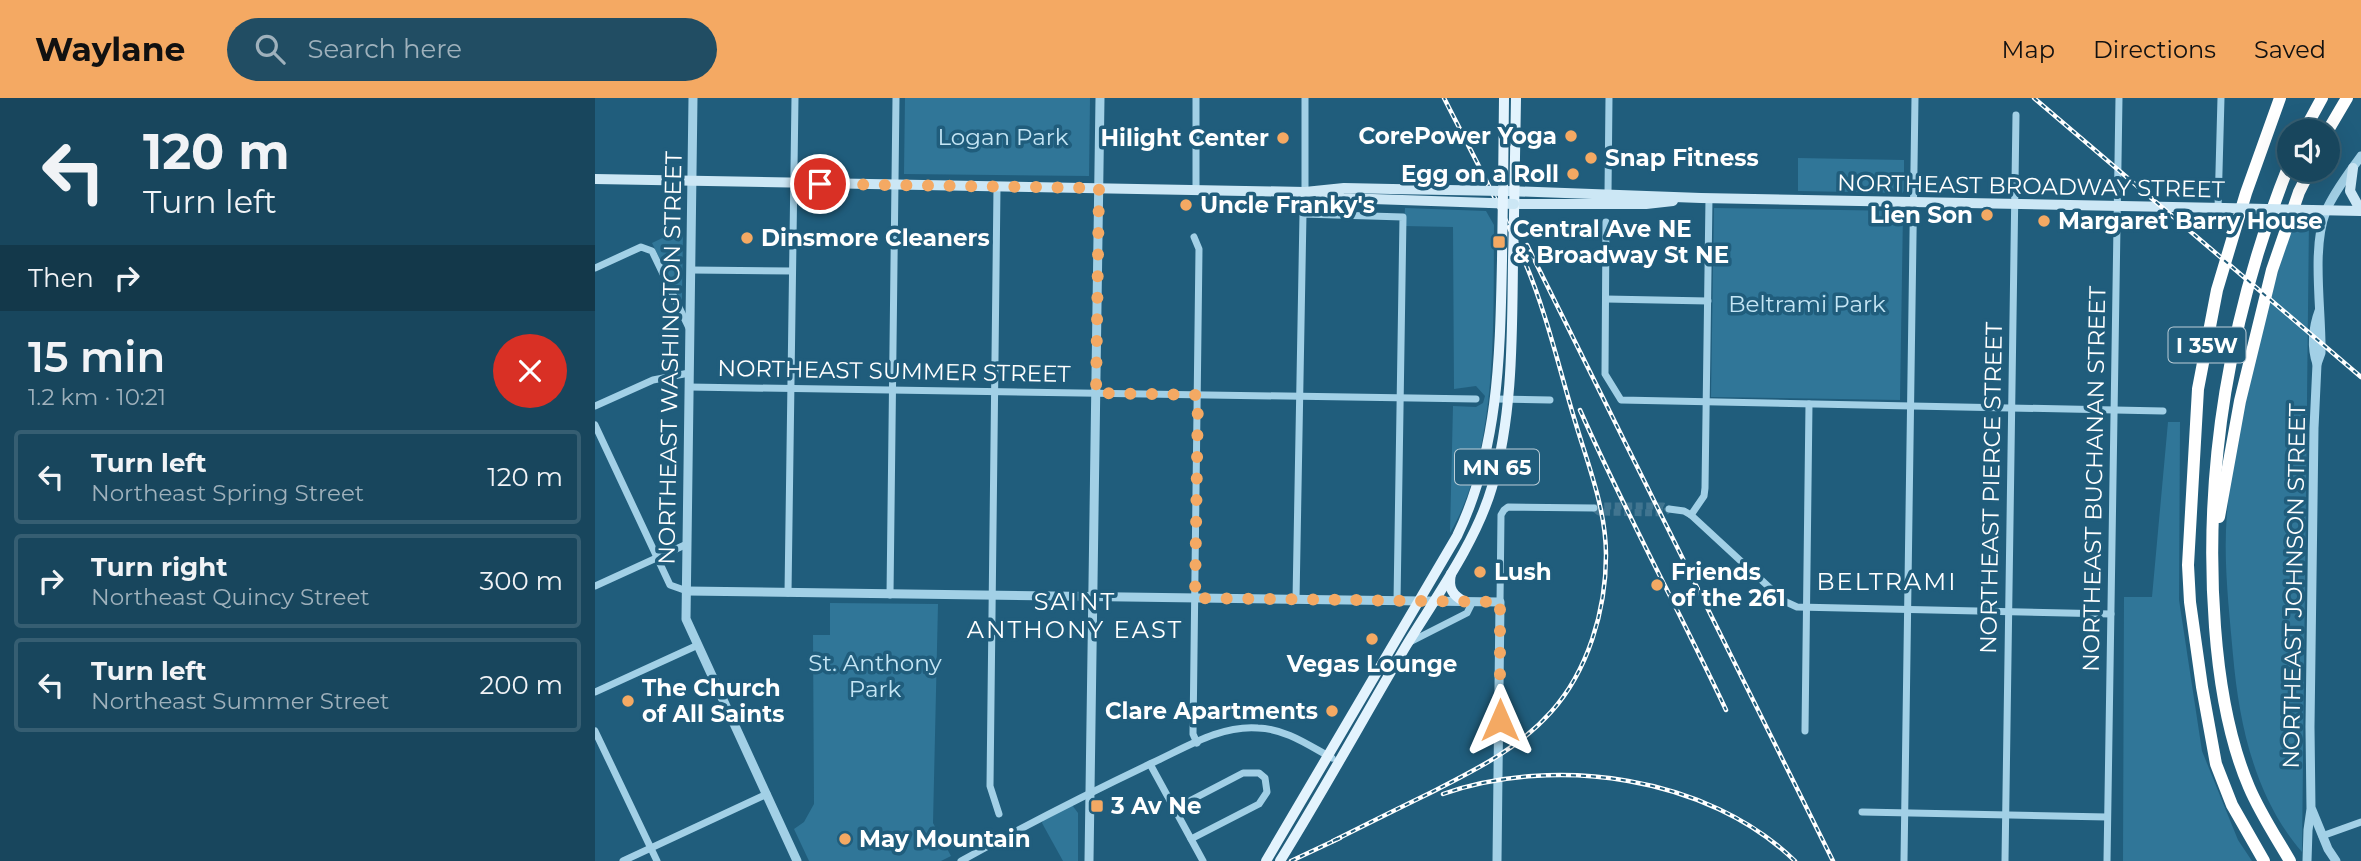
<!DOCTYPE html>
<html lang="en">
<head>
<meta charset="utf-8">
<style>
  body { margin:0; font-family:Montserrat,sans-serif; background:#214d63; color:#f1f3f6; height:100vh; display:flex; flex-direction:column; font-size:26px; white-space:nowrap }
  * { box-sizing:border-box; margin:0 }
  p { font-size:23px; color:#9fb1bc }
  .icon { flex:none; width:38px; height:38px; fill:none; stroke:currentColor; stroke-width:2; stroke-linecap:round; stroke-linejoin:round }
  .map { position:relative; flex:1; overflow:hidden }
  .side { display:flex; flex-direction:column; background:#18465d; width:595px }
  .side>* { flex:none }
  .guide { background:#18465d; color:#f1f3f6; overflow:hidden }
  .tools { position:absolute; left:1682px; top:21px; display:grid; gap:14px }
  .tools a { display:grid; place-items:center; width:63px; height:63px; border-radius:50%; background:#18465d; box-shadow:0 7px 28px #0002,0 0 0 2px #365e72; font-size:35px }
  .pin { position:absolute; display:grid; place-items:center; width:60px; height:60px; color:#fff; margin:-30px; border:4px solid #fff; border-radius:50%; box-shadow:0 2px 7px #0007 }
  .me { position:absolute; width:77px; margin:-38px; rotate:0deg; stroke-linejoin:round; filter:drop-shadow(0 0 5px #0008) }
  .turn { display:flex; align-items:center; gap:24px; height:147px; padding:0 28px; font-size:32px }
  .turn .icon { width:91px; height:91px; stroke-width:2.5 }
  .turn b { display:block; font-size:49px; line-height:60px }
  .then { display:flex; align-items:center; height:66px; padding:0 28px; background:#0003; gap:14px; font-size:26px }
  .round { display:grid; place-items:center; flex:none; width:74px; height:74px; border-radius:37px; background:#214d63 }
  .headline { display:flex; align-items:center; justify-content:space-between; height:119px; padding:0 28px }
  h1 { font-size:42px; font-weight:600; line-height:52px }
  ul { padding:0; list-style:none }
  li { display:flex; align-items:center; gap:21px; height:94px; margin:0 14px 10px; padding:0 14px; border:4px solid #365e72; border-radius:7px }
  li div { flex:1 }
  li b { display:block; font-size:26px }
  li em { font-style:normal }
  header { display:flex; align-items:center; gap:42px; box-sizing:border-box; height:98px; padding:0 35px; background:#f4a963; color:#111 }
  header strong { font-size:33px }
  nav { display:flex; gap:38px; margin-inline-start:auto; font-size:24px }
  .search { width:490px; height:63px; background:#214d63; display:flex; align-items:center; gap:18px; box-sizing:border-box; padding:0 24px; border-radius:38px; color:#9fb1bc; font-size:26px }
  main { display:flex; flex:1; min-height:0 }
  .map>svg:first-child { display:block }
  .green { fill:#307698 }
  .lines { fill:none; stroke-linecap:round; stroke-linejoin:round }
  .minor-tunnel { stroke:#417590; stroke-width:7; stroke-dasharray:7 3.5; stroke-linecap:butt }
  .minor { stroke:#a2d0e6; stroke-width:7 }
  .tertiary { stroke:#a2d0e6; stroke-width:9 }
  .secondary { stroke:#cce7f5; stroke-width:10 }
  .primary { stroke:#e3f3fd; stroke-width:10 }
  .motorway { stroke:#fff; stroke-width:12 }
  .rail-casing { stroke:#fff; stroke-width:4.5 }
  .rail { stroke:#205d7c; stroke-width:2; stroke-dasharray:5; stroke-linecap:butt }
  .secondary-bridge { stroke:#cce7f5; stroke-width:10 }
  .primary-bridge { stroke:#e3f3fd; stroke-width:10 }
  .route { stroke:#f4a963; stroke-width:12; stroke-dasharray:0 21.6 }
  .poi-dot { fill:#f4a963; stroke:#205d7c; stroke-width:2.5 }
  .labels { text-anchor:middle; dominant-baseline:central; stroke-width:7; stroke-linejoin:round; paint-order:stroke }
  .shield { fill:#205d7c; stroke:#bcced8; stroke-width:2 }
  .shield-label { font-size:21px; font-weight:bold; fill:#fff }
  .poi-label { font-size:23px; font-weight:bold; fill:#fff; stroke:#205d7c; text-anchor:start }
  .park-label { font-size:23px; fill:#c5e6f5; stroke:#205d7c }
  .street-label { font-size:23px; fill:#fff; stroke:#205d7c }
  .neighbourhood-label { font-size:24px; letter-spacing:2px; fill:#fff; stroke:#205d7c }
</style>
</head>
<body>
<header>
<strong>Waylane</strong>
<div class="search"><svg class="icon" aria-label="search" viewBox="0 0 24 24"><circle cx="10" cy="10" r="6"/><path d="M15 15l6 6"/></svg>Search here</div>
<nav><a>Map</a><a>Directions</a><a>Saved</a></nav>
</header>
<main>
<section class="side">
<div class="guide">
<div class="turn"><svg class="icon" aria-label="left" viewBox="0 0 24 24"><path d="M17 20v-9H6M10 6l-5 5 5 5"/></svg><div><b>120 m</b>Turn left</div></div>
<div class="then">Then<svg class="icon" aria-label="right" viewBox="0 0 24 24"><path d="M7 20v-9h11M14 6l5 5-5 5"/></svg></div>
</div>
<div class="headline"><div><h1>15 min</h1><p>1.2 km · 10:21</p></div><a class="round" style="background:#d93025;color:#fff"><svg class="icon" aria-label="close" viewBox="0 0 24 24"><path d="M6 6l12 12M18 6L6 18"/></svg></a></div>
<ul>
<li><svg class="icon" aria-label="left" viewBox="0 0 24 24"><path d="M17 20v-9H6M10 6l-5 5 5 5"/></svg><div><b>Turn left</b><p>Northeast Spring Street</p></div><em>120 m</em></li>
<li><svg class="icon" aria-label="right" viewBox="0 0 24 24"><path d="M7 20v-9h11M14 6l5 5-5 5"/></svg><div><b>Turn right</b><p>Northeast Quincy Street</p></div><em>300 m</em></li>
<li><svg class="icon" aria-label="left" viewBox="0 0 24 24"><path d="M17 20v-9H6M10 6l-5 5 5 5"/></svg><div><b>Turn left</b><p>Northeast Summer Street</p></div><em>200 m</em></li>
</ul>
</section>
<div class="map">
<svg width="1766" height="763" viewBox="0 0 1766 763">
  <rect width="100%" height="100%" fill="#205d7c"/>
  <!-- green -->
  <g class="green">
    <polygon points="310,0 495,0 494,78 309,76"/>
    <polygon points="1203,60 1309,62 1309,93 1307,95 1203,93"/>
    <path d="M 810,110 L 891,113 L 899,127 C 898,222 904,351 855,435 L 858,308 L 881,309 L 888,305 L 890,298 L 881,288 L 859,291 L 858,129 L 809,128 Z"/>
    <polygon points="1119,110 1308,113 1305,302 1116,299"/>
    <path d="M 1700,121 L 1714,121 L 1707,754 C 1660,700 1644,626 1638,557 C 1634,510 1628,462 1632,415 C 1640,318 1669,213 1700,121 Z"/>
    <polygon points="88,130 87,202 85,202 57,145"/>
    <polygon points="1573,324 1585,324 1584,502 1607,653 1643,742 1657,763 1528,763 1529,499 1557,499"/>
    <polygon points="235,505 343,506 338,725 356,758 346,763 214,763 199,731 209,724 219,706 218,537 235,537"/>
    <polygon points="477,707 483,715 483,763 468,763 447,725 449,721"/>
  </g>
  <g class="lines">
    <!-- minor-tunnel -->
    <g class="minor-tunnel">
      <polyline points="999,410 1004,414 1069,415 1074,411"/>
      <polyline points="999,410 1006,408 1068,408 1074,411"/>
    </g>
    <!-- minor -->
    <g class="minor">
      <polyline points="710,0 710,94"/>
      <polyline points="402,89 395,688 404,716"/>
      <polyline points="601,92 601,0"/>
      <polyline points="1013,95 1014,0"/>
      <polyline points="1623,110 1626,0"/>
      <polyline points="1011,124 1010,276 1026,302 1568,313"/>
      <polyline points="599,139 604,151 598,636 602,645"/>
      <polyline points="0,170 46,149 57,153 94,230"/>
      <polyline points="96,172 197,173"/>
      <polyline points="1011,201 1113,203"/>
      <polyline points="94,289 881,301"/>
      <polyline points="901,301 955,302"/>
      <polyline points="0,308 58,282 94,275"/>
      <polyline points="0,327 75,487 92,493"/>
      <polyline points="1074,411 1089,413 1096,417 1189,503 1202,509 1516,516"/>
      <polyline points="1096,417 1109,398 1110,390 1114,100"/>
      <polyline points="0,488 92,446"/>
      <polyline points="193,495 200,0"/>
      <polyline points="295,497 301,0"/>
      <polyline points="701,502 708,116 808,119 802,504"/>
      <polyline points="905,504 906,417 909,412 913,409 999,410"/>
      <polyline points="813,545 872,515 877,505"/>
      <polyline points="0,594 103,547"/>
      <polyline points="0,633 62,763"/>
      <polyline points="1210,633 1214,306"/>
      <polyline points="555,666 608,763"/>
      <polyline points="579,711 648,675 664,675 670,680 672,694 664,706 596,741"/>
      <polyline points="1267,714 1512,719"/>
      <polyline points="1727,738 1766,724"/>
      <polyline points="28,763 172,696"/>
      <path d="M 366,763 C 429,728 492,696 557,665 C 590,650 625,627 663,630 C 691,631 713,647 737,660"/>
      <polyline points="1309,763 1320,0"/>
      <polyline points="1410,763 1421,17"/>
      <polyline points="1512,763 1524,0"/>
    </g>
    <!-- tertiary -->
    <g class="tertiary">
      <polyline points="98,0 91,521 202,763"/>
      <path d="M 1722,266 C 1716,249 1718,229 1724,213"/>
      <polyline points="92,493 905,504 902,763"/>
      <polyline points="1717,712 1733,751 1741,763"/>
      <polyline points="494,763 505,0"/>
      <path d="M 1712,763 L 1713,732 L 1716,711 L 1715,629 L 1719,330 L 1722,266 L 1726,255 C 1727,214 1716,151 1731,113 C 1739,94 1754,75 1766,58"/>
    </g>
    <!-- secondary -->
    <g class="secondary">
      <polyline points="1758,70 1755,93 1766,113"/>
      <polyline points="0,81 710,94 749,90 797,91"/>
      <polyline points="912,93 1106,100 1629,110"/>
      <polyline points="725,96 748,100 895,105"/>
      <polyline points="919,106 1051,106 1078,103"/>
      <polyline points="1717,112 1766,113"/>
    </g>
    <!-- primary -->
    <g class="primary">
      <polyline points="908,93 909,0"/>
      <polyline points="919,118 921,0"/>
      <path d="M 856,476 C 853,490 857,497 870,504"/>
      <path d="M 671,763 L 862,438 C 904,351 905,257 907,162"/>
      <path d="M 685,763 C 729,692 769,619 811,548 C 841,499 881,444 897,389 C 918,317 917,238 918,163"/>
    </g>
    <!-- motorway -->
    <g class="motorway">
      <polyline points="1709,33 1727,0"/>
      <polyline points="1732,34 1752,0"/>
      <path d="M 1694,67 C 1635,214 1608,371 1620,529 C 1624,582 1633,640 1654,689 C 1665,715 1681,739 1695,763"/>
      <polyline points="1624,419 1645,303 1677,172 1704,94 1715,72"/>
      <polyline points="1669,763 1637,707 1621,666 1607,589 1595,504 1593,467 1603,291 1622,192 1651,95 1685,0"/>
    </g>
    <!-- rail casing -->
    <g class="rail-casing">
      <g id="rail">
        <polyline points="1439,0 1766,279"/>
        <polyline points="932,147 1238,763"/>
        <path d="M 985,312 C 1030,414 1084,512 1131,612"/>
        <path d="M 848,696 C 960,657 1113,678 1200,763"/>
        <path d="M 738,743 C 770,727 802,711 833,696 C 878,673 922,652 956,614 C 993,573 1011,512 1011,457 C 1011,411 993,367 980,323 C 964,270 951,213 929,162 C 905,107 876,53 849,0"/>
        <polyline points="696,763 745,740"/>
      </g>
    </g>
    <!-- rail -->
    <use href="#rail" class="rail"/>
    <!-- secondary-bridge -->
    <g class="secondary-bridge">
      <polyline points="797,91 908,93"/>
      <polyline points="895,105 919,106"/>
      <polyline points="1629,110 1717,112"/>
    </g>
    <!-- primary-bridge -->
    <g class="primary-bridge">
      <polyline points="907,162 908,93"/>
      <polyline points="918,163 919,118"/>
    </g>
  </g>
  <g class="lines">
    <!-- route -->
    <polyline class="route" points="225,86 504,90 501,295 603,297 600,500 905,504 905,622"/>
  </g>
  <!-- markers -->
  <g class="poi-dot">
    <circle cx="976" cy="38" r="7"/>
    <circle cx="688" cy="40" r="7"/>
    <circle cx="996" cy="60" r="7"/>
    <circle cx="978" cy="76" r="7"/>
    <circle cx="591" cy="107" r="7"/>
    <circle cx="1392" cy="117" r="7"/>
    <circle cx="1449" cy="123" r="7"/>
    <circle cx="152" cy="140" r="7"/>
    <rect x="897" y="137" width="14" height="14" rx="3.5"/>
    <circle cx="885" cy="474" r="7"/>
    <circle cx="1062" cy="487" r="7"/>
    <circle cx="777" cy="541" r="7"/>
    <circle cx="33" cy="603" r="7"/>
    <circle cx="737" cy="613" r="7"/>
    <rect x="495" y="701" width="14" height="14" rx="3.5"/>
    <circle cx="250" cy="741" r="7"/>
  </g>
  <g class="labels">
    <!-- shield labels -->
    <g class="shield">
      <rect x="1573.5" y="229.5" width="77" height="35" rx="5"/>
      <rect x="860" y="351.5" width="84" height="35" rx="5"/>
    </g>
    <g class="shield-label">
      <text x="1612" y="247">I 35W</text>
      <text x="902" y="369">MN 65</text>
    </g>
    <!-- poi labels -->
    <g class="poi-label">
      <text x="962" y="38" text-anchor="end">CorePower Yoga</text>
      <text x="674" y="40" text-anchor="end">Hilight Center</text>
      <text x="1010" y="60">Snap Fitness</text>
      <text x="964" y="76" text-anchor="end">Egg on a Roll</text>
      <text x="605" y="107">Uncle Franky's</text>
      <text x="1378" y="117" text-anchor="end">Lien Son</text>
      <text x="1463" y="123">Margaret Barry House</text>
      <text x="918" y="131">Central Ave NE<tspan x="918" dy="26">&amp; Broadway St NE</tspan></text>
      <text x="166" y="140">Dinsmore Cleaners</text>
      <text x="899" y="474">Lush</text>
      <text x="1076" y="474">Friends<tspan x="1076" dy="26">of the 261</tspan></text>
      <text x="777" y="566" text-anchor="middle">Vegas Lounge</text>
      <text x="47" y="590">The Church<tspan x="47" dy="26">of All Saints</tspan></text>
      <text x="723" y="613" text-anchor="end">Clare Apartments</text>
      <text x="516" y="708">3 Av Ne</text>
      <text x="264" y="741">May Mountain</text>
    </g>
    <!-- park labels -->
    <g class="park-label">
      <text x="408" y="39">Logan Park</text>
      <text x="1212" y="206">Beltrami Park</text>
      <text x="280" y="565">St. Anthony<tspan x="280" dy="26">Park</tspan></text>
    </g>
    <!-- street labels -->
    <g class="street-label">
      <text transform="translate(1436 88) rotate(1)">NORTHEAST BROADWAY STREET</text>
      <text transform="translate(75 260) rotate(-89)">NORTHEAST WASHINGTON STREET</text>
      <text transform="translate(299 273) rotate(1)">NORTHEAST SUMMER STREET</text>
      <text transform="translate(1499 381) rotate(-89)">NORTHEAST BUCHANAN STREET</text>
      <text transform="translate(1396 390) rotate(-89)">NORTHEAST PIERCE STREET</text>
      <text transform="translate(1699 488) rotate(-89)">NORTHEAST JOHNSON STREET</text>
    </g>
    <!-- neighbourhood labels -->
    <g class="neighbourhood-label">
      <text x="1292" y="483">BELTRAMI</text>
      <text x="480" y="503">SAINT<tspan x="480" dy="28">ANTHONY EAST</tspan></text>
    </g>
  </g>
</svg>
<div class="tools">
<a><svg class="icon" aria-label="sound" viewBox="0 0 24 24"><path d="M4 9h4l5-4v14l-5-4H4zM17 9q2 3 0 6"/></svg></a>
</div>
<div class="pin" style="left:225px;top:86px;background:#d93025"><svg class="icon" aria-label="arrive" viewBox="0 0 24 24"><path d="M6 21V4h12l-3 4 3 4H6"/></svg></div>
<svg class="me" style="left:905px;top:622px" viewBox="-20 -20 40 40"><path d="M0-17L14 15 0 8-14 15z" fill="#f4a963" stroke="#fff" stroke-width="4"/></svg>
</div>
</main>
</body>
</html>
